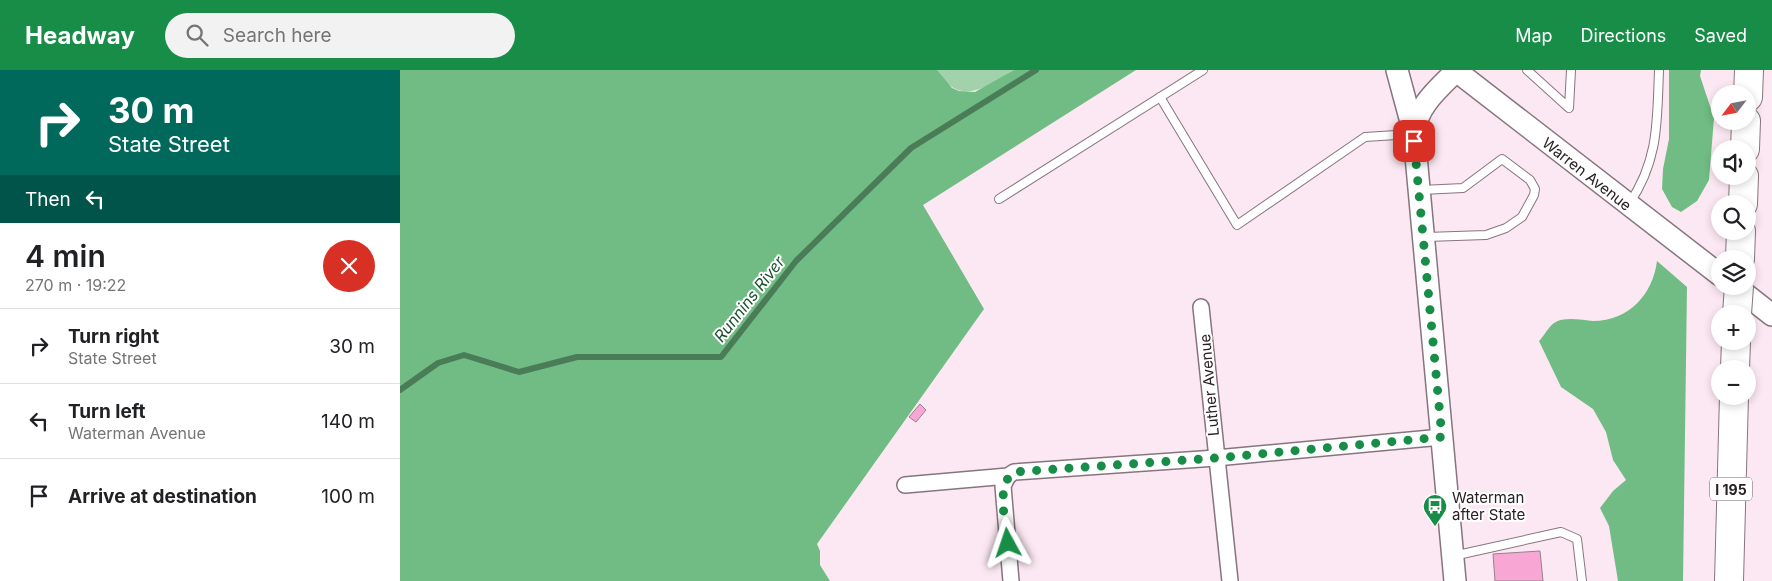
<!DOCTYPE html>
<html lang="en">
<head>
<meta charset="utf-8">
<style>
  body { margin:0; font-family:Inter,sans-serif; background:#f2f2f2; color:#202124; height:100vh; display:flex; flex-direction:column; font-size:19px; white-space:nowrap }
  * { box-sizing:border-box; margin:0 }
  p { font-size:16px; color:#757577 }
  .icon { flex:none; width:28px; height:28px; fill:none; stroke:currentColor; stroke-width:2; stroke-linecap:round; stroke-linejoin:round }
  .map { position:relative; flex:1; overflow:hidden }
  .drawer { display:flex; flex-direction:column; background:#fff; width:400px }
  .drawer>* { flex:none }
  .top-card { background:#00695c; color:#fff; overflow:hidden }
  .needle { width:32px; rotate:238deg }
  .buttons { position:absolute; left:1311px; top:15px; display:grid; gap:10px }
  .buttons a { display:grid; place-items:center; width:45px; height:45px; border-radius:50%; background:#fff; box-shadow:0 2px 8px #0003; font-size:25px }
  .pin { position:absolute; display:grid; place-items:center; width:42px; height:42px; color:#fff; margin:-21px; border-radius:10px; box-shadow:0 2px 8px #0006 }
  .me { position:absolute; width:55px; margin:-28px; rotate:355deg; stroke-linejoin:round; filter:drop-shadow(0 0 4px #0008) }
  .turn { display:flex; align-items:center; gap:18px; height:105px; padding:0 25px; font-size:22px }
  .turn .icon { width:65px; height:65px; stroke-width:2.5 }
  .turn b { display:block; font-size:35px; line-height:42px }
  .then { display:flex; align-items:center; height:48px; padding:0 25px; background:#0003; gap:10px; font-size:19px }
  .round { display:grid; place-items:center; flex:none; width:52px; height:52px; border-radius:26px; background:#f2f2f2 }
  .summary { display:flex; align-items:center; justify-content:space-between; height:85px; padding:0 25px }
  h1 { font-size:30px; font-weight:600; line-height:38px }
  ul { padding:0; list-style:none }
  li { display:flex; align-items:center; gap:15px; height:75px; padding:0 25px; border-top:1px solid #e0e0e0 }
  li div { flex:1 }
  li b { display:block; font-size:19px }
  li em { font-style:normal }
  header { display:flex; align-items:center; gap:30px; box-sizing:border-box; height:70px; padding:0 25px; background:#178d47; color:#fff }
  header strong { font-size:24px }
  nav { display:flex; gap:28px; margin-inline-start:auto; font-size:18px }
  .search { width:350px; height:45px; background:#f2f2f2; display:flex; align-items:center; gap:12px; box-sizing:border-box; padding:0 18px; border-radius:28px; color:#757577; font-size:19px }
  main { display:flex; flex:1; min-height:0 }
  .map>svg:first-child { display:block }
  .green { fill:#a2d2ac }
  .forest { fill:#70bc84 }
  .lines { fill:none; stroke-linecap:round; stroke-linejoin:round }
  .stream { stroke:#4a7d57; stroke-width:6 }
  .building { fill:#f8a6d4; stroke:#94828b }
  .service-casing { stroke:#86757e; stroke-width:10 }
  .minor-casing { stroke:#86757e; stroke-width:18 }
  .secondary-casing { stroke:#86757e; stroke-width:24 }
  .motorway-casing { stroke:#86757e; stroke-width:30 }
  .service { stroke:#fff; stroke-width:8 }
  .minor { stroke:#fff; stroke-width:15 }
  .secondary { stroke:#fff; stroke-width:21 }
  .motorway { stroke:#fff; stroke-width:28 }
  .motorway-bridge-casing { stroke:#86757e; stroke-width:30; stroke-linecap:butt }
  .motorway-bridge { stroke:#fff; stroke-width:28 }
  .route { stroke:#178d47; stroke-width:9; stroke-dasharray:0 16.2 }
  .labels { text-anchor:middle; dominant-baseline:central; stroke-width:4; stroke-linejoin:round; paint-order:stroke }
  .shield { fill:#fff; stroke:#686466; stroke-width:1 }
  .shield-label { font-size:14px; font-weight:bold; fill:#282124 }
  .street-label { font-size:15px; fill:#282124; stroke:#fff }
  .poi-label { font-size:15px; fill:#282124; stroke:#fff; text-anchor:start }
  .water-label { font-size:16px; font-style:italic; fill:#19502b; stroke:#fff }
</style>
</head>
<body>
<header>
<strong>Headway</strong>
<div class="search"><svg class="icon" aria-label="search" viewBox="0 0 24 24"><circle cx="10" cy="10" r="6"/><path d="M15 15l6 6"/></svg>Search here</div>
<nav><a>Map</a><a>Directions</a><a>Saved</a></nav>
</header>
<main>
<section class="drawer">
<div class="top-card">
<div class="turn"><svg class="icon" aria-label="right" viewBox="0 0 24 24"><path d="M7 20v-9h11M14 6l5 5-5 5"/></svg><div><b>30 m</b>State Street</div></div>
<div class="then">Then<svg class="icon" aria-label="left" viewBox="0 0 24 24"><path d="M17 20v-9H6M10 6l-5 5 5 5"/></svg></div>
</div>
<div class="summary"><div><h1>4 min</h1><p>270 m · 19:22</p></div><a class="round" style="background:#d93025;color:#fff"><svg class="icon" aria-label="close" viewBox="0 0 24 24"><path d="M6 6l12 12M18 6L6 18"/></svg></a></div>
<ul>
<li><svg class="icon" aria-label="right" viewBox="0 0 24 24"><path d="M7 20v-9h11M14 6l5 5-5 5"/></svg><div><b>Turn right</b><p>State Street</p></div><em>30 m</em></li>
<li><svg class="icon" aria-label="left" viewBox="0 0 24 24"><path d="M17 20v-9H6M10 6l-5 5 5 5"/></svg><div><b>Turn left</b><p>Waterman Avenue</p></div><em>140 m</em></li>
<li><svg class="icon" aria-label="arrive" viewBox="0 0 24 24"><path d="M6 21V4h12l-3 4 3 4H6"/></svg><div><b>Arrive at destination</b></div><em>100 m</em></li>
</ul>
</section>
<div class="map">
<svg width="1372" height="511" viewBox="0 0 1372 511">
  <rect width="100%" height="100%" fill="#fce8f2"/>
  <!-- green -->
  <path class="green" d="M 537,0 L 614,0 C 594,12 567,34 546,12 C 542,8 538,5 537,0 Z"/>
  <!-- forest -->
  <g class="forest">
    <polygon points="0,0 537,0 552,18 559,21 575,22 614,0 736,0 523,135 584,239 417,474 420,481 420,495 430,511 0,511"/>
    <polygon points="1269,0 1301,0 1300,6 1314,48 1309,110 1297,131 1281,142 1272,137 1262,119 1263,99 1269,69"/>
    <path d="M 1257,191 L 1287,217 L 1283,511 L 1218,511 L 1209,456 L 1200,438 L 1213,421 L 1226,410 L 1213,390 L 1206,362 L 1193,339 L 1161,317 L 1139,271 C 1144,266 1149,256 1154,253 C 1164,246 1182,250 1193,251 C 1229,251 1253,224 1257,191 Z"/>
  </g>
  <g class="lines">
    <!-- stream -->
    <polyline class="stream" points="0,320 38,293 64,285 119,302 177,287 321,287 396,191 511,78 636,0"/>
  </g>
  <!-- building -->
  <g class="building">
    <polygon points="520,334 526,340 516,352 509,347"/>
    <polygon points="1140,481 1143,511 1095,511 1093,484"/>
  </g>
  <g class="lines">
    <!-- service casing -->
    <g class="service-casing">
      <g id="service">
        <polyline points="1127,0 1169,38 1171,0"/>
        <polyline points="760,27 837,155 965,67 1012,64"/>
        <polyline points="1021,120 1063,118 1102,89 1130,110 1135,119 1134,125 1122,147 1106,158 1086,165 1026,167"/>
        <polyline points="599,129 803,0"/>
        <path d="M 1229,134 C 1259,90 1257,51 1259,0"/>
        <polyline points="1053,486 1161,462 1177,469 1182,511"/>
      </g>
    </g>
    <!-- minor casing -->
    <g class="minor-casing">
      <g id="minor">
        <polyline points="801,237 830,511"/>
        <polyline points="608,406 603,416 611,511"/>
        <polyline points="505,415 608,406 614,402 816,388 1042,367"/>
      </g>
    </g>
    <!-- secondary casing -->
    <g class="secondary-casing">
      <g id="secondary">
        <polyline points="997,0 1014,63"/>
        <polyline points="1055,0 1320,205"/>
        <polyline points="1335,216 1372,245"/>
        <path d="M 1055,511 L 1014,64 C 1016,37 1038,19 1056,1"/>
      </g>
    </g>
    <!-- motorway casing -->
    <g class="motorway-casing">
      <g id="motorway">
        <polyline points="1348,27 1349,0"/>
        <polyline points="1345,79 1346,51"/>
        <polyline points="1343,134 1344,106"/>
        <polyline points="1340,189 1341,161"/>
        <polyline points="1335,299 1336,271"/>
        <polyline points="1329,511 1334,326"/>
      </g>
    </g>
    <!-- service -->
    <use href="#service" class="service"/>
    <!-- minor -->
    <use href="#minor" class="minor"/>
    <!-- secondary -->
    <use href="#secondary" class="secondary"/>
    <!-- motorway -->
    <use href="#motorway" class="motorway"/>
    <!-- motorway-bridge casing -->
    <g class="motorway-bridge-casing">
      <polyline id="motorway-bridge" points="1337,244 1339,216"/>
    </g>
    <!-- motorway-bridge -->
    <use href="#motorway-bridge" class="motorway-bridge"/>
  </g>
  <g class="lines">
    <!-- route -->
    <path class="route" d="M 608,473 C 606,453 595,415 614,402 L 816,388 L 1042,367 L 1014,71"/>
  </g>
  <!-- icons -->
  <defs>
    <g id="bus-pin" transform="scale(1.25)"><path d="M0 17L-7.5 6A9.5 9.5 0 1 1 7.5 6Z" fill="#178d47" stroke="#fff"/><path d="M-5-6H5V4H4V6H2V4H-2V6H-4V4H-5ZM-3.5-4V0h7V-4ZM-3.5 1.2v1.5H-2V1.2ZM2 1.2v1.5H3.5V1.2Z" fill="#fff"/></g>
  </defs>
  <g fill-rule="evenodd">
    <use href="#bus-pin" x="1035" y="436"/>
  </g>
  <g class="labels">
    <!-- shield labels -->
    <rect class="shield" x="1310" y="407.5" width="42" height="23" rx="4"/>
    <g class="shield-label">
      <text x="1331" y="419">I 195</text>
    </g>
    <!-- street labels -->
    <g class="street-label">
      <text transform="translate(1187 104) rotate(38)">Warren Avenue</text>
      <text transform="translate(809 315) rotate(-95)">Luther Avenue</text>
    </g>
    <!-- poi labels -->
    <g class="poi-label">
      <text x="1052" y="427">Waterman<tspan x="1052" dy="17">after State</tspan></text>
    </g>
    <!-- water labels -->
    <g class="water-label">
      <text transform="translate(349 229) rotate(-52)">Runnins River</text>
    </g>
  </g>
</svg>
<div class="buttons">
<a><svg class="needle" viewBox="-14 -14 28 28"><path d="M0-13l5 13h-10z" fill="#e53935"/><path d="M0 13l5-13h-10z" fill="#757577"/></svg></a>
<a><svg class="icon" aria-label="sound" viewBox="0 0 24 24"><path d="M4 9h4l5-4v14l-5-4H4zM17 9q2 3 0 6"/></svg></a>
<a><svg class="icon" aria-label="search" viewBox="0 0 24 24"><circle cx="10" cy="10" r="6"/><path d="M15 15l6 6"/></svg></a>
<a><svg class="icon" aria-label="layers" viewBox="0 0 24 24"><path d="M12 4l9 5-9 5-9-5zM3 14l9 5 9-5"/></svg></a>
<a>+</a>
<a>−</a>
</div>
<div class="pin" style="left:1014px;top:71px;background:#d93025"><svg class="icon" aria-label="arrive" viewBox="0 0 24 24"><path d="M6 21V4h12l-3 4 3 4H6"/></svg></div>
<svg class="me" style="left:608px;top:473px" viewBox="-20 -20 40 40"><path d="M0-17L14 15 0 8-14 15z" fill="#178d47" stroke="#fff" stroke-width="4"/></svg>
</div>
</main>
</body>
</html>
